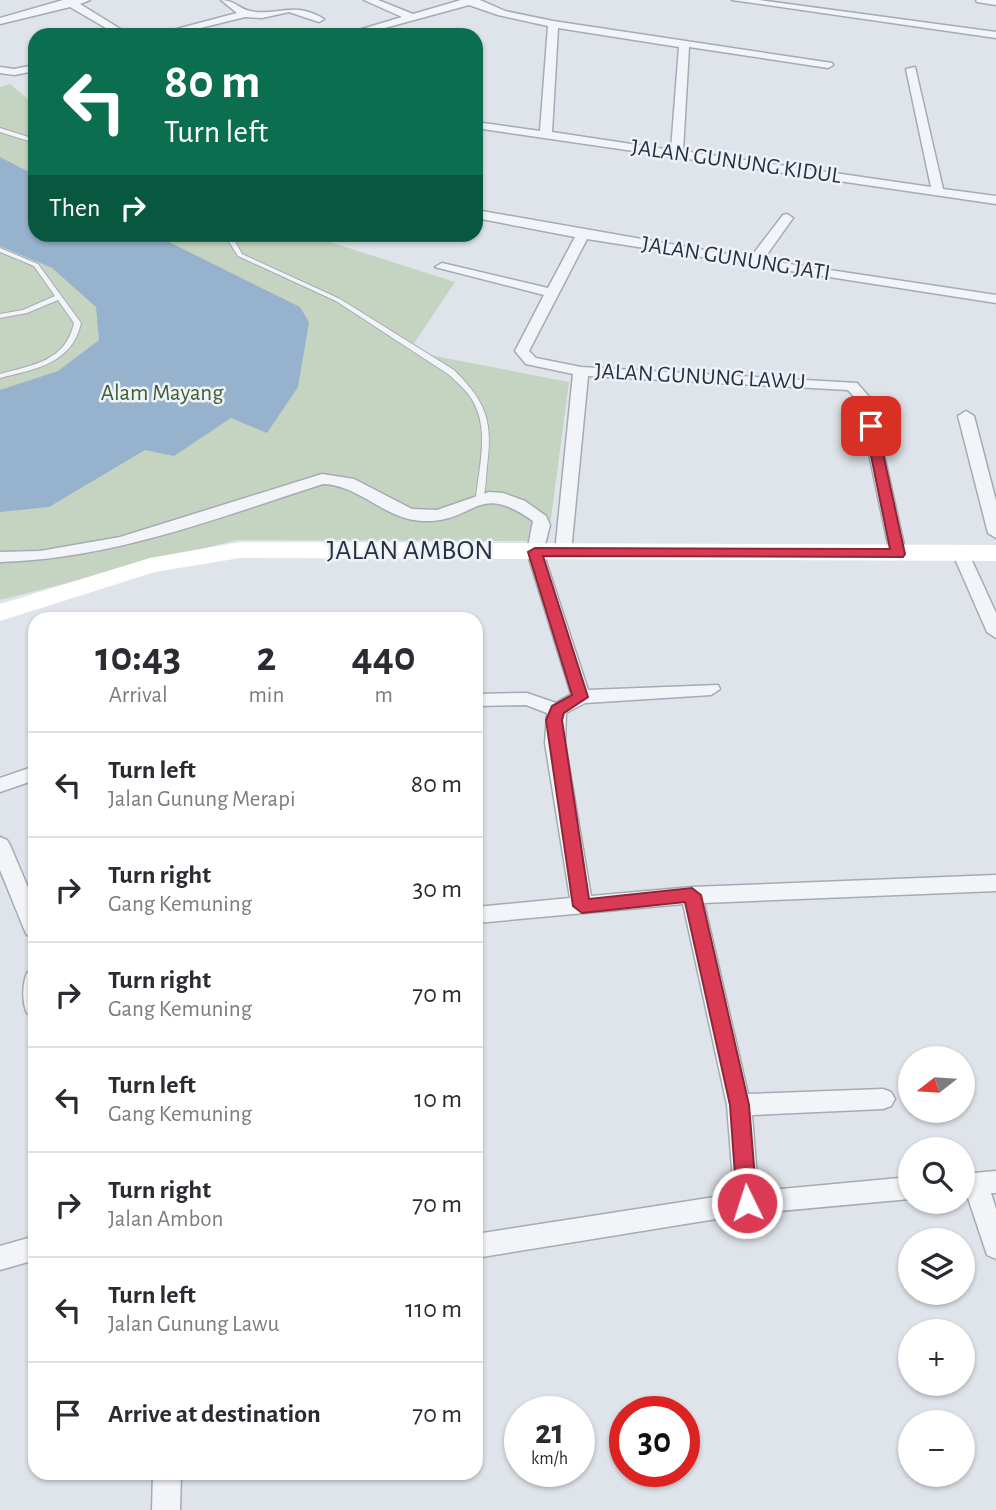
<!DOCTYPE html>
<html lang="en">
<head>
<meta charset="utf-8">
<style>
  body { margin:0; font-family:"Alegreya Sans",sans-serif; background:#f2f2f3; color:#2b2b33; height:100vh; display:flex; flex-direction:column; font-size:26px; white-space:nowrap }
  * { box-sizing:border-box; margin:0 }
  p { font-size:23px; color:#7c7c81 }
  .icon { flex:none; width:38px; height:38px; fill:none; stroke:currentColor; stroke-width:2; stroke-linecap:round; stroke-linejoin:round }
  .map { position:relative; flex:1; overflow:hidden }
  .side { position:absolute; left:28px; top:612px; width:455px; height:868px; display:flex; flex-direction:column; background:#fff; border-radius:21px; box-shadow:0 2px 5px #0004 }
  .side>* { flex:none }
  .guide { position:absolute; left:28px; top:28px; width:455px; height:214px; border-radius:21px; box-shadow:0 2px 5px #0004; background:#0b6e4f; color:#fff; overflow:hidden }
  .needle { width:46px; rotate:253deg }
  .controls { position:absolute; left:898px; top:1046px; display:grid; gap:14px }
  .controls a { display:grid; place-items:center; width:77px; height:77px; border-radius:50%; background:#fff; box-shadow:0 2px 5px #0004; font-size:35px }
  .speed { position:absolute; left:504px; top:1396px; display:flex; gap:14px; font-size:35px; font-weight:700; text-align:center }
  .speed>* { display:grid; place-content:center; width:91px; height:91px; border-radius:50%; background:#fff; box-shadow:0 2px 5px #0004; line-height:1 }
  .speed small { font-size:18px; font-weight:400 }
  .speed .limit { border:10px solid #d22; background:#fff; color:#111 }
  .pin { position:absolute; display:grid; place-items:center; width:60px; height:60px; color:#fff; margin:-30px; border-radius:14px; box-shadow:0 4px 10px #0006 }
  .me { position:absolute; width:77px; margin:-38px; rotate:356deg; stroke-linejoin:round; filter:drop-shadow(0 0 5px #0008) }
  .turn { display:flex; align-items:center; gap:24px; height:147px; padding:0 21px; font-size:32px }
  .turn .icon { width:91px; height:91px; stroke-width:2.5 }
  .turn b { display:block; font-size:49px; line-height:60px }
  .then { display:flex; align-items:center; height:66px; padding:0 21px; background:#0003; gap:14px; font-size:26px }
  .eta { display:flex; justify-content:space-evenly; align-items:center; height:119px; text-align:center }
  .eta b { font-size:42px; font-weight:700; line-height:49px }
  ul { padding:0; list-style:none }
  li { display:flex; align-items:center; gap:21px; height:105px; padding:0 21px; border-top:2px solid #e1e1e2 }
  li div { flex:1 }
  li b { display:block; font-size:26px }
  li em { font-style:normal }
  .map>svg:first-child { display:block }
  .green { fill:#c5d4c0 }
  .water { fill:#97b2cd }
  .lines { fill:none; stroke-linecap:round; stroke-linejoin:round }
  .lane-casing { stroke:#a4abb5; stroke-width:2 }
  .street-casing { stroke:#a4abb5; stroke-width:3 }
  .lane { fill:#f2f4f8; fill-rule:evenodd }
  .street { fill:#f2f4f8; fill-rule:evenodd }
  .secondary { fill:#fff; fill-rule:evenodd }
  .route { fill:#da3a53; stroke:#8e2636; stroke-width:2 }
  .labels { text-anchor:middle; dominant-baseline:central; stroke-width:5; stroke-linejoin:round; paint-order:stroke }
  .far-street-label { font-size:23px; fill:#273143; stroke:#eff2f7 }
  .far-park-label { font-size:23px; fill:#3c5f33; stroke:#eff2f7 }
  .street-label { font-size:28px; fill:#273143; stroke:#eff2f7 }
</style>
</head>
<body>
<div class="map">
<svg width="996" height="1510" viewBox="0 0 996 1510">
  <rect width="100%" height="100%" fill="#dfe4ea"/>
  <!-- green -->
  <polygon class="green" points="10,84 28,99 35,97 35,234 313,235 311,236 455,282 409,351 569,382 548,541 237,540 0,600 0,87"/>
  <!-- water -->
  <polygon class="water" points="0,157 35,175 35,234 155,235 300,307 309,322 298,387 267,433 231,418 174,456 145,450 49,507 0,512 0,390 58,371 99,340 96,307 52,268 0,246"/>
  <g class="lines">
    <!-- lane casing -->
    <g class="lane-casing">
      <g id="lane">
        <polygon points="0,128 35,139 35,143 0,132"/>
        <path d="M 224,234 L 231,234 L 242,254 L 340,299 L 454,370 C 486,402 493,420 487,466 C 486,476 486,488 483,499 L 477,499 L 476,497 C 479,467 489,432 474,403 C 468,391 458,383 448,374 L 336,301 L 238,256 Z"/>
        <path d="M 0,248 L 38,264 L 81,323 C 72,364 35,369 0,378 L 0,374 C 33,365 66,361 74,323 L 58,300 L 27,313 L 0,318 L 0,314 L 23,310 L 55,296 L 34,266 L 0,252 Z"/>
      </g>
    </g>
    <!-- street casing -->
    <g class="street-casing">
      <g id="street">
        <polygon points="63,0 90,0 80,4 130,35 118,35 70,7 0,24 0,18"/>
        <path d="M 221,0 C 235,0 239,9 250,11 C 278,17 293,0 324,19 L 319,22 L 289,12 L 262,18 L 245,17 L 172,35 L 154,35 L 237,13 Z"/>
        <path d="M 364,0 L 378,0 L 413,14 L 461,0 L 480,0 L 505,11 L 553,21 L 832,63 L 833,65 L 828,68 L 689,47 L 683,151 L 931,187 L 906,69 L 915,67 L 943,189 L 996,196 L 996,204 L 476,128 L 476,122 L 540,131 L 548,26 L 498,15 L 469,5 L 359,35 L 342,35 L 402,17 ZM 558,28 L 679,47 L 671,150 L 552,132 Z"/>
        <polygon points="732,0 759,0 996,32 996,38"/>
        <polygon points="976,0 996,0 996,5 977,2"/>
        <polygon points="35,65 35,71 14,75 0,73 0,67 14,69"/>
        <polygon points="476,210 750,258 783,215 787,214 793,218 763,260 996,295 996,303 587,239 529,351 536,358 581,367 857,383 872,400 906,554 904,558 898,559 890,554 858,401 848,390 588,376 571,552 563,557 557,556 555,552 573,374 526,364 515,351 544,295 435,267 442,263 548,288 575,237 476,218"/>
        <polygon points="966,411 974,416 996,501 996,538 988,533 958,416"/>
        <path d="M 322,474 L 354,479 L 412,509 L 437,510 L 489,492 L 503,493 L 525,501 L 546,516 L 550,525 L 543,552 L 588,690 L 718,685 L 720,689 L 711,695 L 585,703 L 566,713 L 565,743 L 591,896 L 692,887 L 996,875 L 996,891 L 704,903 L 748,1094 L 883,1089 L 891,1092 L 895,1099 L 891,1106 L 883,1109 L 752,1115 L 758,1191 L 910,1177 L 910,1199 L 747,1214 L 476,1258 L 476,1234 L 734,1194 L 727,1105 L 683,904 L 476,923 L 476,907 L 570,898 L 545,743 L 547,713 L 526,705 L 476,706 L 476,694 L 527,693 L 556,703 L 571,694 L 527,552 L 533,521 C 475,480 477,523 423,521 C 385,520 360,485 323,484 C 217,518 113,559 0,562 L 0,552 L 40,551 L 120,537 Z"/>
        <polygon points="960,547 968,552 996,613 996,638 987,632 952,552"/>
        <polygon points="35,766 35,780 0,792 0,778"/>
        <polygon points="0,837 7,840 10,845 35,904 35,937 27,935 24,929 0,870"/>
        <path d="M 35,970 L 35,1016 L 27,1013 C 22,1003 22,984 27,973 Z"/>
        <polygon points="996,1171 996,1193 991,1193 996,1209 996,1259 987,1255 967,1195 962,1194 962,1174"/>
        <polygon points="35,1236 35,1260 0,1270 0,1246"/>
        <polygon points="153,1474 181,1474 180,1510 152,1510"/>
      </g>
    </g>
    <!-- lane -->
    <use href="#lane" class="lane"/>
    <!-- street -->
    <use href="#street" class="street"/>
    <!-- secondary -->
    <polygon class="secondary" points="240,542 996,545 996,561 240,558 155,572 0,621 0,604 150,558"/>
  </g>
  <!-- route -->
  <polygon class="route" points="871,422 877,426 905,554 903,557 543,556 588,697 564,713 562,720 589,899 692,888 701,895 749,1105 757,1203 754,1210 747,1213 740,1210 737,1203 730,1105 685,902 582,913 573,906 546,720 552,706 572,695 528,552 535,548 890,549 865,426"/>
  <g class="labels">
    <!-- far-street labels -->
    <g class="far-street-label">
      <text transform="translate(736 162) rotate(8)">JALAN GUNUNG KIDUL</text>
      <text transform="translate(736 259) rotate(9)">JALAN GUNUNG JATI</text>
      <text transform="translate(700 377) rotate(3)">JALAN GUNUNG LAWU</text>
    </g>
    <!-- far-park labels -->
    <g class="far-park-label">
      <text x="162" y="393">Alam Mayang</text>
    </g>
    <!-- street labels -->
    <g class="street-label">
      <text x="410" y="551">JALAN AMBON</text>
    </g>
  </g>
</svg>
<div class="controls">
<a><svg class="needle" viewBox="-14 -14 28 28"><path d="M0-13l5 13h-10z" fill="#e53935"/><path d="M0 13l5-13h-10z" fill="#7c7c81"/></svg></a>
<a><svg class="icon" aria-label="search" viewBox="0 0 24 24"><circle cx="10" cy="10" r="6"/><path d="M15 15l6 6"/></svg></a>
<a><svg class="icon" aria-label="layers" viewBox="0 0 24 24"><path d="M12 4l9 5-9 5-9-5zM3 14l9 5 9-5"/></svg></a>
<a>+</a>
<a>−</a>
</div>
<div class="speed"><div>21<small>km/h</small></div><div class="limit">30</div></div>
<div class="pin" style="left:871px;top:426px;background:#d93025"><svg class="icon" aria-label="arrive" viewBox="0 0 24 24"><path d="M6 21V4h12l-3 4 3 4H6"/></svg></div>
<svg class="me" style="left:747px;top:1203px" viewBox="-20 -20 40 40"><circle r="17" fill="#da3a53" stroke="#fff" stroke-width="3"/><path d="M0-11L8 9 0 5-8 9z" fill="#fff"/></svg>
<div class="guide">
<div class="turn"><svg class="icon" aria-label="left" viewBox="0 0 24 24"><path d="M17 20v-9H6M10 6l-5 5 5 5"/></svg><div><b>80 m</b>Turn left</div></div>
<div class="then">Then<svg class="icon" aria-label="right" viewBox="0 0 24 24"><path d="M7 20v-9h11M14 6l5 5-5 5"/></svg></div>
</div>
<section class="side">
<div class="eta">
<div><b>10:43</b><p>Arrival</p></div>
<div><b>2</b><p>min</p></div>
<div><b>440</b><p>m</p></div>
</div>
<ul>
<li><svg class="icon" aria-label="left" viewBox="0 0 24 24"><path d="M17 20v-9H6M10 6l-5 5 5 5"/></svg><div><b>Turn left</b><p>Jalan Gunung Merapi</p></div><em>80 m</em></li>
<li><svg class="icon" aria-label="right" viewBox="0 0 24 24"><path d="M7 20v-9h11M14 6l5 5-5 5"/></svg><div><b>Turn right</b><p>Gang Kemuning</p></div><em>30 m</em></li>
<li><svg class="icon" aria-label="right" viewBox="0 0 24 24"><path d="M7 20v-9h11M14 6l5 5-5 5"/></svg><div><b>Turn right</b><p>Gang Kemuning</p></div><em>70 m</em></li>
<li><svg class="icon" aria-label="left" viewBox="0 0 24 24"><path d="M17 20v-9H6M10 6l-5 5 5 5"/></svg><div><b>Turn left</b><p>Gang Kemuning</p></div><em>10 m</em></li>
<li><svg class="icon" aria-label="right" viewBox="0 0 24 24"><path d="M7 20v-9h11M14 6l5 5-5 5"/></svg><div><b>Turn right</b><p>Jalan Ambon</p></div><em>70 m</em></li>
<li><svg class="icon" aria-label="left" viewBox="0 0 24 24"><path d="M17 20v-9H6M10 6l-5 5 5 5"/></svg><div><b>Turn left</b><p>Jalan Gunung Lawu</p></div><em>110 m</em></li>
<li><svg class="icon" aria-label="arrive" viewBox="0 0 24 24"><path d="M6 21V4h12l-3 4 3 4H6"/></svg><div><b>Arrive at destination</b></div><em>70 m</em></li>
</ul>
</section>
</div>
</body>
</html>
